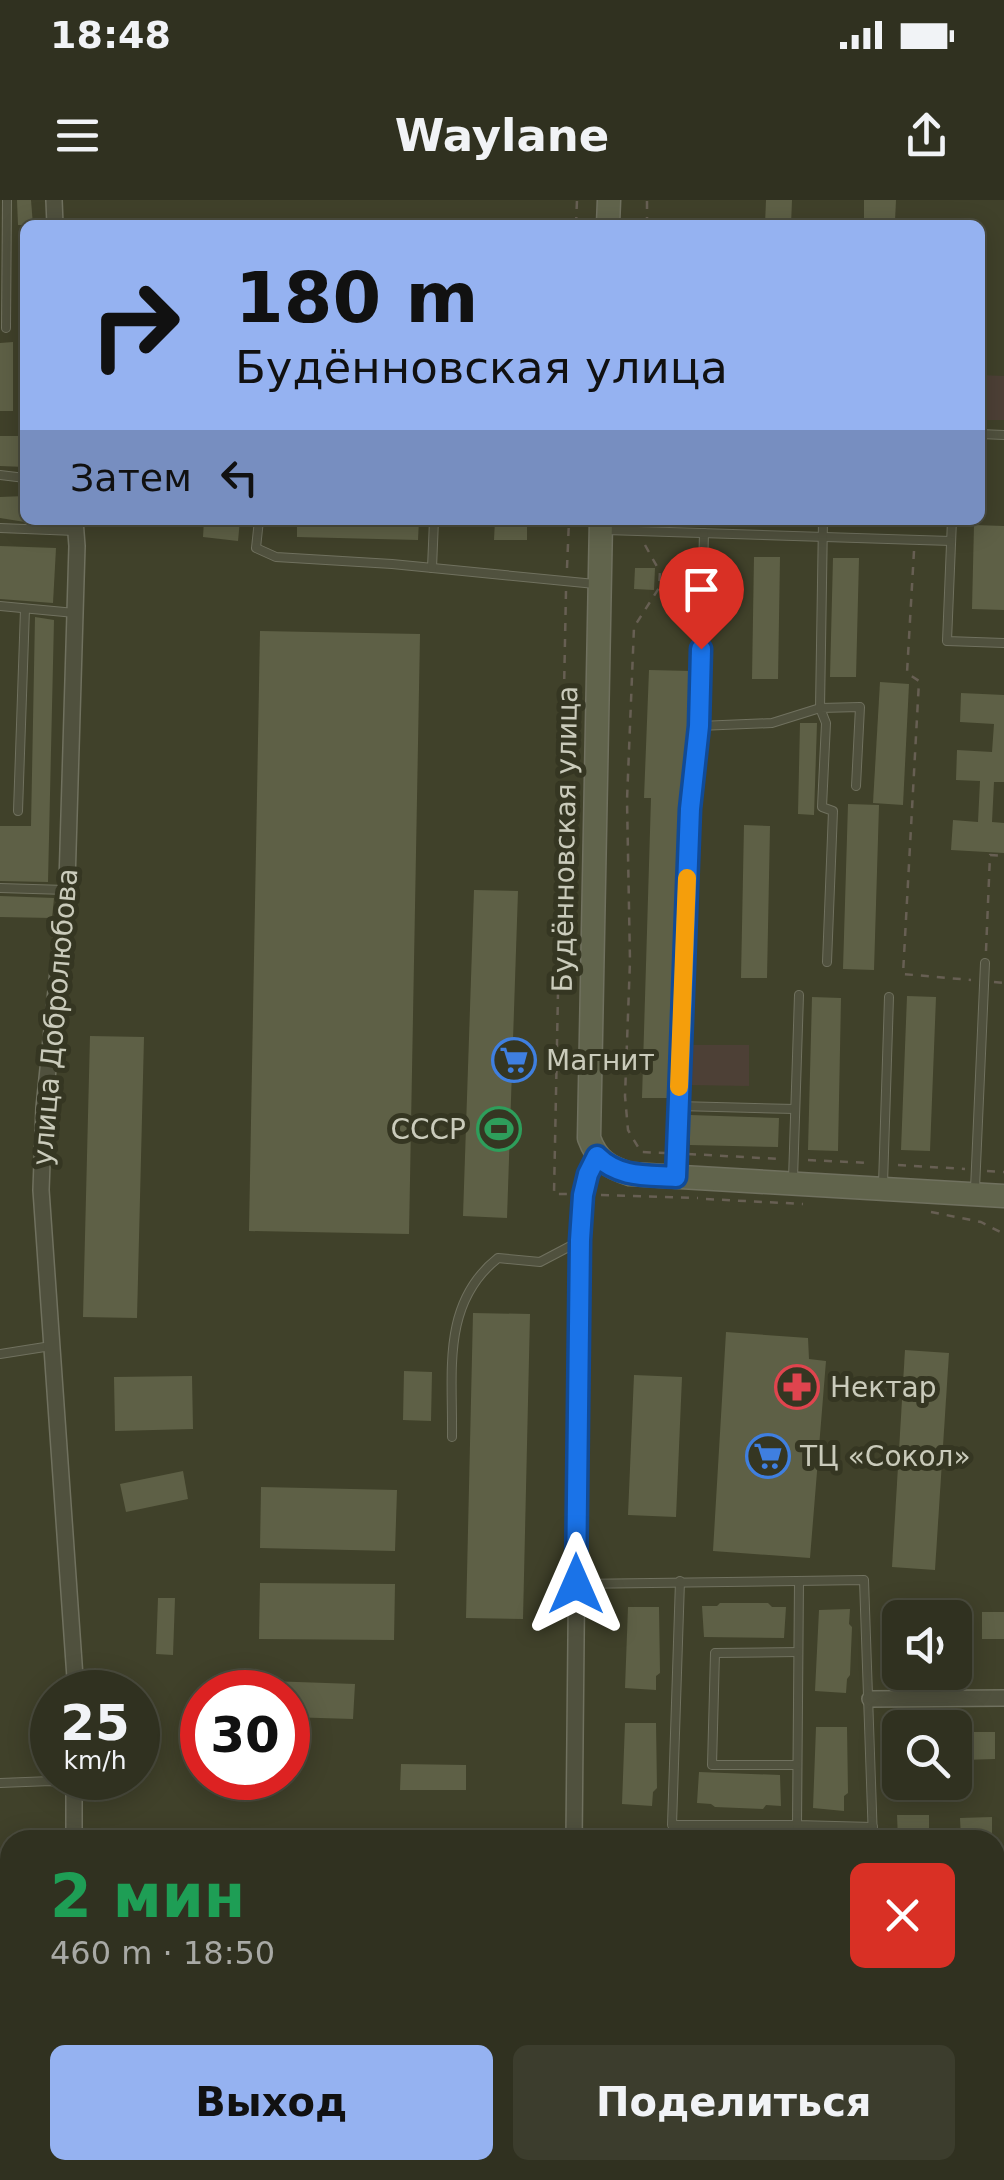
<!DOCTYPE html>
<html lang="ru">
<head>
<meta charset="utf-8">
<style>
  body { margin:0; font-family:"DejaVu Sans",sans-serif; background:#3c3d2d; color:#f1f3f6; height:100vh; display:flex; flex-direction:column; font-size:38px; white-space:nowrap }
  * { box-sizing:border-box; margin:0 }
  p { font-size:32px; color:#a8a9a5 }
  .icon { flex:none; width:55px; height:55px; fill:none; stroke:currentColor; stroke-width:2; stroke-linecap:round; stroke-linejoin:round }
  .map { position:relative; flex:1; overflow:hidden }
  .panel { position:absolute; left:0px; top:1630px; width:1005px; height:350px; display:flex; flex-direction:column; background:#303120; border-radius:30px 30px 0 0; box-shadow:0 5px 25px #0003,0 0 0 2px #4b4c3e }
  .panel>* { flex:none }
  .top-card { position:absolute; left:20px; top:20px; width:965px; height:305px; border-radius:15px; box-shadow:0 5px 25px #0003,0 0 0 2px #4b4c3e; background:#95b2f1; color:#111; overflow:hidden }
  .tools { position:absolute; left:882px; top:1400px; display:grid; gap:20px }
  .tools a { display:grid; place-items:center; width:90px; height:90px; border-radius:15px; background:#303120; box-shadow:0 5px 25px #0003,0 0 0 2px #4b4c3e; font-size:50px }
  .speed { position:absolute; left:30px; top:1470px; display:flex; gap:20px; font-size:50px; font-weight:700; text-align:center }
  .speed>* { display:grid; place-content:center; width:130px; height:130px; border-radius:50%; background:#303120; box-shadow:0 5px 25px #0003,0 0 0 2px #4b4c3e; line-height:1 }
  .speed small { font-size:25px; font-weight:400 }
  .speed .limit { border:15px solid #d22; background:#fff; color:#111 }
  .pin { position:absolute; display:grid; place-items:center; width:85px; height:85px; color:#fff; margin:-102px -42px; border-radius:50% 50% 50% 0; rotate:-45deg; box-shadow:0 0 10px #0007 }
  .pin .icon { rotate:45deg }
  .me { position:absolute; width:110px; margin:-55px; rotate:0deg; stroke-linejoin:round; filter:drop-shadow(0 0 8px #0008) }
  .turn { display:flex; align-items:center; gap:35px; height:210px; padding:0 50px; font-size:45px }
  .turn .icon { width:130px; height:130px; stroke-width:2.5 }
  .turn b { display:block; font-size:70px; line-height:85px }
  .then { display:flex; align-items:center; height:95px; padding:0 50px; background:#0003; gap:20px; font-size:38px }
  .round { display:grid; place-items:center; flex:none; width:105px; height:105px; border-radius:15px; background:#3c3d2d }
  .head { display:flex; align-items:center; justify-content:space-between; height:170px; padding:0 50px }
  h1 { font-size:60px; font-weight:600; line-height:75px; color:#1e9e55 }
  .cta { display:flex; gap:20px; margin-top:auto; padding:20px 50px }
  .cta a { flex:1; height:115px; border-radius:15px; background:#95b2f1; color:#111; font-size:40px; font-weight:600; line-height:115px; text-align:center }
  .cta a+a { background:#3c3d2d; color:#f1f3f6 }
  .status { display:flex; justify-content:space-between; align-items:center; height:70px; padding:0 50px; background:#303120; direction:ltr }
  .status svg { height:28px; fill:currentColor }
  header { display:flex; justify-content:space-between; align-items:center; height:130px; padding:0 50px; background:#303120; font-size:45px; font-weight:600 }
  .map>svg:first-child { display:block }
  .green { fill:#4d4036 }
  .building { fill:#5e6046 }
  .lines { fill:none; stroke-linecap:round; stroke-linejoin:round }
  .lane-casing { stroke:#70715f; stroke-width:10 }
  .street-casing { stroke:#70715f; stroke-width:18 }
  .secondary-casing { stroke:#70715f; stroke-width:25 }
  .path { stroke:#675f53; stroke-width:2.5; stroke-dasharray:8 8; stroke-linecap:butt }
  .lane { stroke:#50513e; stroke-width:8 }
  .street { stroke:#50513e; stroke-width:15 }
  .secondary { stroke:#61644c; stroke-width:22 }
  .route-casing { stroke:#114b97; stroke-width:25 }
  .route { stroke:#1a73e8; stroke-width:18 }
  .slow { stroke:#f59e0b; stroke-width:18 }
  .labels { text-anchor:middle; dominant-baseline:central; stroke-width:10; stroke-linejoin:round; paint-order:stroke }
  .street-label { font-size:28px; fill:#cacbbb; stroke:#353622 }
  .poi-label { font-size:28px; fill:#cacbbb; stroke:#353622; text-anchor:start }
</style>
</head>
<body>
<div class="status"><b>18:48</b><svg viewBox="0 0 49 12"><path d="M0 12V9h3v3zM5 12V6h3v6zM10 12V3h3v9zM15 12V0h3v12zM26 1h20v11H26zM47 4h2v5h-2z"/></svg></div>
<header><svg class="icon" aria-label="menu" viewBox="0 0 24 24"><path d="M4 6h16M4 12h16M4 18h16"/></svg>Waylane<svg class="icon" aria-label="share" viewBox="0 0 24 24"><path d="M12 15V3M7 8l5-5 5 5M5 13v7h14v-7"/></svg></header>
<div class="map">
<svg width="1004" height="1980" viewBox="0 0 1004 1980">
  <rect width="100%" height="100%" fill="#40412a"/>
  <!-- green -->
  <g class="green">
    <polygon points="980,175 1004,176 1004,220 980,220"/>
    <polygon points="689,845 749,845 749,886 688,885"/>
  </g>
  <!-- building -->
  <g class="building">
    <polygon points="17,0 31,0 33,25 18,25"/>
    <polygon points="766,0 792,0 791,25 765,25"/>
    <polygon points="864,0 896,0 895,21 864,20"/>
    <polygon points="13,142 13,211 0,211 0,143"/>
    <polygon points="0,236 25,236 25,267 0,266"/>
    <polygon points="25,296 25,322 0,318 0,297"/>
    <polygon points="204,320 240,320 238,341 203,337"/>
    <polygon points="297,320 419,320 418,340 297,337"/>
    <polygon points="495,320 527,320 527,340 494,340"/>
    <polygon points="974,325 1004,326 1004,410 972,409"/>
    <polygon points="0,346 56,348 53,403 0,399"/>
    <polygon points="754,357 780,357 778,479 752,479"/>
    <polygon points="833,358 859,358 856,477 830,477"/>
    <polygon points="635,368 655,368 654,390 634,389"/>
    <polygon points="35,417 54,420 48,682 0,681 0,626 31,626"/>
    <polygon points="260,431 420,434 409,1034 249,1031"/>
    <polygon points="649,470 692,471 689,552 684,599 681,599 670,898 642,898 651,598 644,598"/>
    <polygon points="880,482 909,484 903,605 873,603"/>
    <polygon points="961,493 1004,495 1004,582 994,582 992,622 1004,623 1004,653 951,650 953,620 978,622 980,581 956,580 957,550 992,552 994,524 960,522"/>
    <polygon points="800,523 817,523 814,615 798,614"/>
    <polygon points="848,604 879,605 874,770 843,769"/>
    <polygon points="744,625 770,626 767,778 741,778"/>
    <polygon points="474,690 518,691 507,1018 463,1016"/>
    <polygon points="0,696 54,698 52,718 0,717"/>
    <polygon points="907,796 936,797 930,951 901,950"/>
    <polygon points="812,797 841,798 838,951 808,950"/>
    <polygon points="90,836 144,837 137,1118 83,1117"/>
    <polygon points="690,915 779,918 778,947 690,945"/>
    <polygon points="473,1113 530,1114 523,1419 466,1418"/>
    <polygon points="726,1132 808,1138 809,1159 826,1161 810,1358 713,1351"/>
    <polygon points="905,1150 949,1153 935,1370 892,1367"/>
    <polygon points="404,1171 432,1172 431,1221 403,1220"/>
    <polygon points="634,1175 682,1177 676,1317 628,1315"/>
    <polygon points="192,1176 193,1229 115,1231 114,1177"/>
    <polygon points="183,1271 188,1299 126,1312 120,1284"/>
    <polygon points="261,1287 397,1290 395,1351 260,1348"/>
    <polygon points="260,1383 395,1384 394,1440 259,1439"/>
    <polygon points="158,1398 175,1398 173,1455 156,1454"/>
    <polygon points="720,1403 768,1403 772,1407 786,1407 784,1438 704,1437 702,1406 717,1406"/>
    <polygon points="628,1407 659,1407 660,1473 656,1476 656,1490 625,1488"/>
    <polygon points="850,1409 849,1424 852,1427 850,1475 847,1479 846,1493 815,1491 819,1410"/>
    <rect x="982" y="1412" width="22" height="27"/>
    <polygon points="893,1472 918,1472 919,1486 894,1486"/>
    <polygon points="241,1480 355,1484 353,1519 288,1517 288,1492 241,1492"/>
    <polygon points="625,1523 656,1523 657,1588 653,1592 652,1606 622,1604"/>
    <polygon points="816,1527 847,1527 848,1593 844,1596 844,1611 813,1608"/>
    <polygon points="962,1532 995,1532 995,1559 963,1560"/>
    <polygon points="401,1564 466,1565 466,1590 400,1590"/>
    <polygon points="699,1572 780,1575 781,1606 766,1605 763,1609 715,1607 711,1604 697,1603"/>
    <polygon points="897,1615 929,1615 929,1638 898,1639"/>
    <polygon points="992,1617 992,1640 961,1640 960,1618"/>
  </g>
  <g class="lines">
    <!-- lane casing -->
    <g class="lane-casing">
      <g id="lane">
        <polyline points="685,25 705,25"/>
        <polyline points="6,128 7,0"/>
        <polyline points="980,234 1004,235"/>
        <polyline points="0,275 25,278"/>
        <polyline points="259,320 256,348 276,357 392,364 595,384"/>
        <polyline points="952,320 947,441 1004,443"/>
        <polyline points="0,328 75,331"/>
        <polyline points="606,330 951,341"/>
        <polyline points="704,333 699,526 772,523 820,508 823,320"/>
        <polyline points="432,368 434,320"/>
        <polyline points="0,406 75,413"/>
        <polyline points="18,611 25,409"/>
        <polyline points="0,688 66,690"/>
        <polyline points="827,762 833,611 822,607 826,523 820,508 860,507 856,586"/>
        <polyline points="678,906 795,909"/>
        <polyline points="676,971 690,609 699,526"/>
        <polyline points="793,979 799,795"/>
        <polyline points="883,984 889,797"/>
        <polyline points="975,989 985,763"/>
        <polyline points="0,1154 51,1146"/>
        <path d="M 452,1237 C 453,1172 441,1103 498,1058 L 540,1062 L 580,1041"/>
        <polyline points="680,1381 672,1625 797,1625"/>
        <polyline points="799,1381 797,1625 873,1627"/>
        <polyline points="576,1384 864,1380 873,1640"/>
        <polyline points="797,1565 712,1565 715,1453 798,1452"/>
        <polyline points="0,1583 51,1581 74,1586"/>
      </g>
    </g>
    <!-- street casing -->
    <g class="street-casing">
      <g id="street">
        <polyline points="54,0 55,25"/>
        <polyline points="75,320 77,346 67,683 44,908 41,990 76,1492"/>
        <polyline points="870,1499 1004,1498"/>
        <polyline points="74,1640 74,1578"/>
        <path d="M 574,1640 L 580,1041 C 582,1010 583,983 597,956"/>
        <polyline points="995,1765 1004,1765"/>
        <polyline points="0,1793 10,1792"/>
        <polyline points="577,1970 578,1980"/>
        <polyline points="945,1970 945,1980"/>
        <polyline points="73,1980 73,1970"/>
      </g>
    </g>
    <!-- secondary casing -->
    <g class="secondary-casing">
      <g id="secondary">
        <polyline points="608,25 609,0"/>
        <path d="M 601,320 L 589,938 C 597,960 608,967 630,974 L 1004,996"/>
      </g>
    </g>
    <!-- path -->
    <g class="path">
      <polyline points="576,25 577,0"/>
      <polyline points="647,25 647,0"/>
      <polyline points="645,345 660,372 659,388 634,427 627,600 630,761 625,896 628,930 641,952 665,953"/>
      <polyline points="914,351 907,473 919,481 903,774 971,780"/>
      <polyline points="567,368 569,320"/>
      <polyline points="566,391 554,994 568,994"/>
      <polyline points="986,751 990,655 1004,656"/>
      <polyline points="994,782 1004,783"/>
      <polyline points="688,954 780,959"/>
      <polyline points="808,960 870,963"/>
      <polyline points="898,965 965,969"/>
      <polyline points="987,971 1004,972"/>
      <polyline points="601,995 698,998"/>
      <polyline points="706,999 803,1004"/>
      <polyline points="931,1012 981,1022 1004,1034"/>
    </g>
    <!-- lane -->
    <use href="#lane" class="lane"/>
    <!-- street -->
    <use href="#street" class="street"/>
    <!-- secondary -->
    <use href="#secondary" class="secondary"/>
  </g>
  <g class="lines">
    <!-- route casing -->
    <g class="route-casing">
      <path id="route" d="M 576,1384 L 580,1040 L 583,995 L 588,974 L 597,956 C 619,978 647,975 676,977 L 690,609 L 699,526 L 701,449"/>
    </g>
    <!-- route -->
    <use href="#route" class="route"/>
    <!-- slow -->
    <polyline class="slow" points="679,887 687,678"/>
  </g>
  <!-- icons -->
  <defs>
    <g id="supermarket-ring" transform="scale(2.25)"><circle r="9.5" fill="#353622" stroke="#3f7fe0" stroke-width="1.5"/><path d="M-6-5.5h2.5l.6 2H6L4.5 2H-2.5L-4.4-4H-6ZM-1.5 3.2a1.3 1.3 0 1 0 .1 0ZM3 3.2a1.3 1.3 0 1 0 .1 0Z" fill="#3f7fe0"/></g>
    <g id="stadium-ring" transform="scale(2.25)"><circle r="9.5" fill="#353622" stroke="#2e9e5b" stroke-width="1.5"/><path d="M0-5a6.5 5 0 1 0 0 10a6.5 5 0 1 0 0-10ZM-3.5-1.8h7v3.6h-7Z" fill="#2e9e5b"/></g>
    <g id="pharmacy-ring" transform="scale(2.25)"><circle r="9.5" fill="#353622" stroke="#e0444e" stroke-width="1.5"/><path d="M-2-6h4v4h4v4h-4v4h-4v-4h-4v-4h4Z" fill="#e0444e"/></g>
  </defs>
  <g fill-rule="evenodd">
    <use href="#supermarket-ring" x="514" y="860"/>
    <use href="#stadium-ring" x="499" y="929"/>
    <use href="#pharmacy-ring" x="797" y="1187"/>
    <use href="#supermarket-ring" x="768" y="1256"/>
  </g>
  <g class="labels">
    <!-- street labels -->
    <g class="street-label">
      <text transform="translate(565 639) rotate(-89)">Будённовская улица</text>
      <text transform="translate(55 817) rotate(-85)">улица Добролюбова</text>
    </g>
    <!-- poi labels -->
    <g class="poi-label">
      <text x="546" y="860">Магнит</text>
      <text x="466" y="929" text-anchor="end">СССР</text>
      <text x="830" y="1187">Нектар</text>
      <text x="800" y="1256">ТЦ «Сокол»</text>
    </g>
  </g>
</svg>
<div class="tools">
<a><svg class="icon" aria-label="sound" viewBox="0 0 24 24"><path d="M4 9h4l5-4v14l-5-4H4zM17 9q2 3 0 6"/></svg></a>
<a><svg class="icon" aria-label="search" viewBox="0 0 24 24"><circle cx="10" cy="10" r="6"/><path d="M15 15l6 6"/></svg></a>
</div>
<div class="speed"><div>25<small>km/h</small></div><div class="limit">30</div></div>
<div class="pin" style="left:701px;top:449px;background:#d93025"><svg class="icon" aria-label="arrive" viewBox="0 0 24 24"><path d="M6 21V4h12l-3 4 3 4H6"/></svg></div>
<svg class="me" style="left:576px;top:1384px" viewBox="-20 -20 40 40"><path d="M0-17L14 15 0 8-14 15z" fill="#1a73e8" stroke="#fff" stroke-width="4"/></svg>
<div class="top-card">
<div class="turn"><svg class="icon" aria-label="right" viewBox="0 0 24 24"><path d="M7 20v-9h11M14 6l5 5-5 5"/></svg><div><b>180 m</b>Будённовская улица</div></div>
<div class="then">Затем<svg class="icon" aria-label="left" viewBox="0 0 24 24"><path d="M17 20v-9H6M10 6l-5 5 5 5"/></svg></div>
</div>
<section class="panel">
<div class="head"><div><h1>2 мин</h1><p>460 m · 18:50</p></div><a class="round" style="background:#d93025;color:#fff"><svg class="icon" aria-label="close" viewBox="0 0 24 24"><path d="M6 6l12 12M18 6L6 18"/></svg></a></div>
<div class="cta"><a>Выход</a><a>Поделиться</a></div>
</section>
</div>
</body>
</html>
